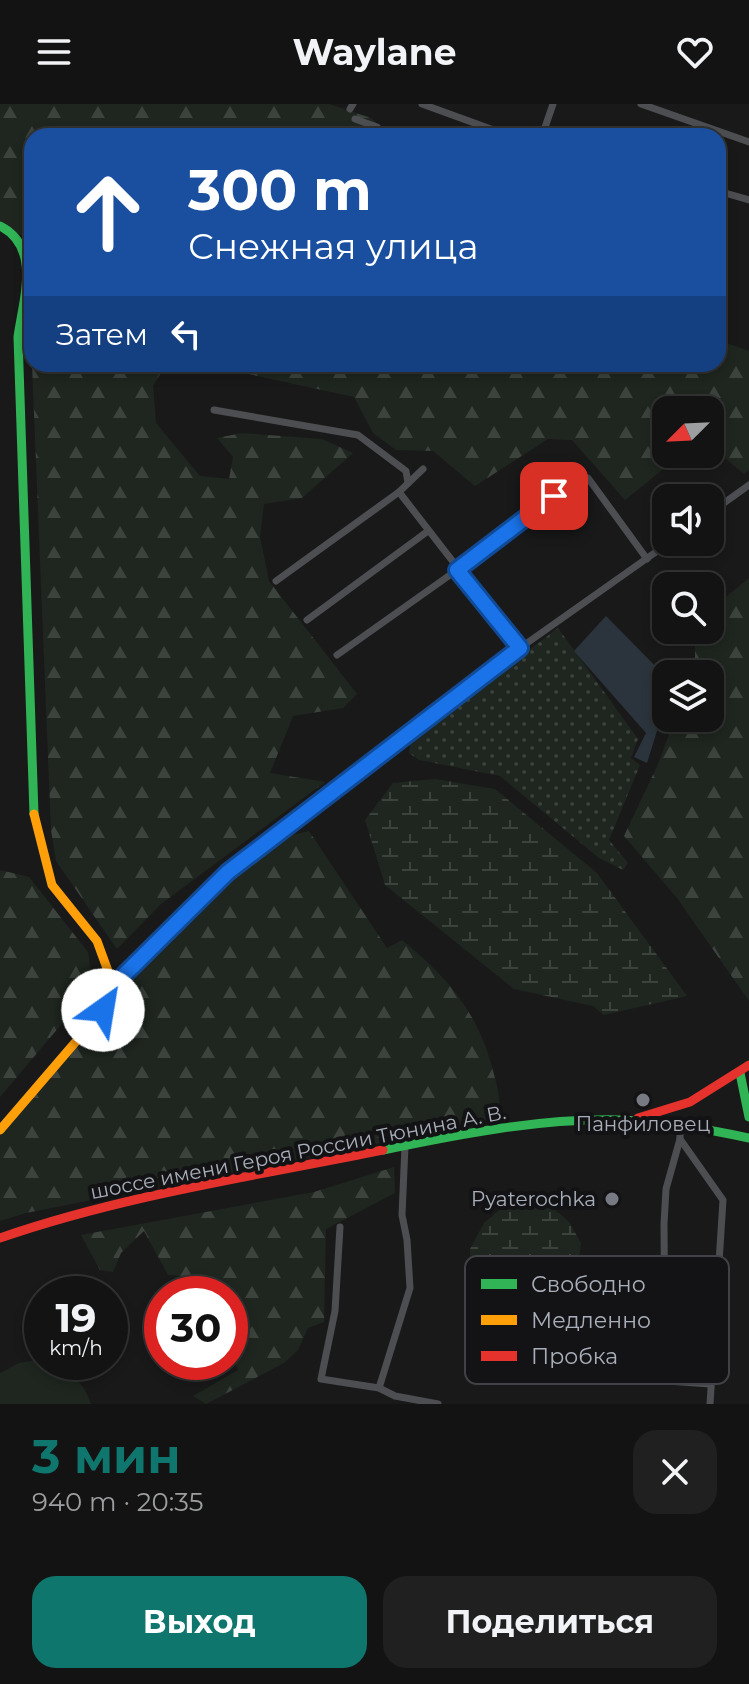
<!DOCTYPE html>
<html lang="ru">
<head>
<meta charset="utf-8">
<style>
  body { margin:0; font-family:Montserrat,sans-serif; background:#202021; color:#f1f3f6; height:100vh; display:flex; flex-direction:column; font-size:30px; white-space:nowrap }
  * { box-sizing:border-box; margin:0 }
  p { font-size:26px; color:#9d9ea0 }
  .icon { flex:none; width:44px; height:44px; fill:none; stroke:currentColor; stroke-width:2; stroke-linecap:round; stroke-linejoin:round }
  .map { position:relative; height:1300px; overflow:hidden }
  .details { display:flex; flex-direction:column; background:#131313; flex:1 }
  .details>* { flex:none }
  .top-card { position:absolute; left:24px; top:24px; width:702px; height:244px; border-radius:24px; box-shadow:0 4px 12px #0003,0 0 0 2px #323233; background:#1a4fa0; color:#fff; overflow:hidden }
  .needle { width:52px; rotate:246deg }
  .buttons { position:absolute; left:652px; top:292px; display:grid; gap:16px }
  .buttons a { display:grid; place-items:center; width:72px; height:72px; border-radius:16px; background:#131313; box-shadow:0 4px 12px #0003,0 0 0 2px #323233; font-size:40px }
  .speed { position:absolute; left:24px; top:1172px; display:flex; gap:16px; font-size:40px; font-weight:700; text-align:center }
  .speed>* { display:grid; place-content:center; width:104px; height:104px; border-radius:50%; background:#131313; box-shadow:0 4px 12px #0003,0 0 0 2px #323233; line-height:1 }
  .speed small { font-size:20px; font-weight:400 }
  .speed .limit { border:12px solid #d22; background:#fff; color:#111 }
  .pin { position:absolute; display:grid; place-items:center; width:68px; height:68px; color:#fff; margin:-34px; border-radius:16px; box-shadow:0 4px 12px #0006 }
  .me { position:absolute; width:88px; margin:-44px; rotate:32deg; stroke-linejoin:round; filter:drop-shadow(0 0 6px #0008) }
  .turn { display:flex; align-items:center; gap:28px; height:168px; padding:0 32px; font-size:36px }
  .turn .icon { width:104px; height:104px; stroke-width:2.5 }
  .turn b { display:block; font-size:56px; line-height:68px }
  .then { display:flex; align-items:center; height:76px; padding:0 32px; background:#0003; gap:16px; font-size:30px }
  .round { display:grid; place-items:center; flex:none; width:84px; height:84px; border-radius:24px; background:#202021 }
  .head { display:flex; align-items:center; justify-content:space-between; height:136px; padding:0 32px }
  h1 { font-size:48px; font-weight:700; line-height:60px; color:#0f766e }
  .button { display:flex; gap:16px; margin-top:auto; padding:16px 32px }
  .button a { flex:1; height:92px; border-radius:24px; background:#0f766e; color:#fff; font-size:32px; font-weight:700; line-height:92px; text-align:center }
  .button a+a { background:#202021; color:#f1f3f6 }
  header { display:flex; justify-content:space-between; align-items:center; height:104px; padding:0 32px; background:#131313; font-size:36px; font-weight:700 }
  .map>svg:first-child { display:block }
  .grass { fill:url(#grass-dots) }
  .forest { fill:url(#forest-firs) }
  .wetland { fill:url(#wetland-marsh) }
  .pitch { fill:#1e261f }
  .water { fill:#2b343c }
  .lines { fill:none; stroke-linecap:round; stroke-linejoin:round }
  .street { stroke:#4c4e52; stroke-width:7 }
  .fast { stroke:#30b455; stroke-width:9 }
  .slow { stroke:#ff9f0a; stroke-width:9 }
  .jam { stroke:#e5322d; stroke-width:9 }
  .route-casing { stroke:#114b97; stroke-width:20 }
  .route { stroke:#1a73e8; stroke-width:14 }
  .poi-dot { fill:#777a82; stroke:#131315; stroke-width:3 }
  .labels { text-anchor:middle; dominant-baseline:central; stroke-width:8; stroke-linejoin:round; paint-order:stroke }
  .poi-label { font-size:20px; fill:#a9afba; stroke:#131315 }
  .street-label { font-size:20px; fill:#a9afba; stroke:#131315 }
  .key { fill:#131315; stroke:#404247; stroke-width:2 }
  .key-label { font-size:22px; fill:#a9afba }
</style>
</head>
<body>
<header><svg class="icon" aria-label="menu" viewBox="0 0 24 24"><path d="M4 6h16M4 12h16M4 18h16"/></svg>Waylane<svg class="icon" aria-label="heart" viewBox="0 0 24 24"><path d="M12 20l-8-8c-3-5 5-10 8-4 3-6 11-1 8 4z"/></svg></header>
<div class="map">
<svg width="749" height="1300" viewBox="0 0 749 1300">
  <defs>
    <pattern id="grass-dots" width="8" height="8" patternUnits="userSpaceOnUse" patternTransform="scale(2)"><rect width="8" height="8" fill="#1e261f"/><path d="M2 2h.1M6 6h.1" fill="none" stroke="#3c433d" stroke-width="1.8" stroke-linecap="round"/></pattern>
    <pattern id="forest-firs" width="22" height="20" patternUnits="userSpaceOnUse" patternTransform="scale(2)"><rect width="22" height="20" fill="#1e261f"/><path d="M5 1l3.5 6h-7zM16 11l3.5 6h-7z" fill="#3c433d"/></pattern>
    <pattern id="wetland-marsh" width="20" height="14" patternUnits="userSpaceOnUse" patternTransform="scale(2)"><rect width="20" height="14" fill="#1e261f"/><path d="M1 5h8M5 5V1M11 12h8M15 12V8" fill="none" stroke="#3c433d"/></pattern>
  </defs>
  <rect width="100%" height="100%" fill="#191919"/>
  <!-- grass -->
  <polygon class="grass" points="558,524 638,635 631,654 640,661 609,736 628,759 623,766 599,754 500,672 419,656 409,649 411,634"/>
  <!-- forest -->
  <g class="forest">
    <polygon points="0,0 329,0 371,14 392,32 32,32 32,258 27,134 0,121"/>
    <polygon points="718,236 749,247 749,366 744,370 710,341 710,306 666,306 666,350 682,350 625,396 572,336 548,335 475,382 433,347 396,346 373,329 354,293 203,260 718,260"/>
    <polygon points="32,260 166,260 153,282 156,319 200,372 229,375 233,353 217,334 242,329 322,335 353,349 302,394 264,400 260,433 269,477 357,590 343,604 293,612 270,669 325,678 161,800 117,845 56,757 51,726"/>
    <polygon points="749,474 749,897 677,794 624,732 659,658 675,614 710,614 710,570 690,570 695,553 695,526 710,526 710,506"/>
    <path d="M 309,727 L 387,844 L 402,836 C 448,874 478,908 493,967 C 497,981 501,995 499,1010 L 477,1020 L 26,1109 L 0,1117 L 0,1029 L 131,862 L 171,812 L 211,777 L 226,775 L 283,733 Z"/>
    <polygon points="0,766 29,773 88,848 93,883 0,993"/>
    <polygon points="394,1063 395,1089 326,1125 324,1218 308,1224 298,1246 284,1259 206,1300 193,1292 238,1266 230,1249 230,1190 202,1190 181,1172 168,1171 144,1127 121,1149 113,1168 100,1166 81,1131 314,1088"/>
  </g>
  <!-- wetland -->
  <g class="wetland">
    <polygon points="435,675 495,685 597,769 687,892 604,911 593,902 514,885 385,781 365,716 393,679"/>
    <polygon points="530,1093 536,1098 552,1103 569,1118 581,1139 578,1162 585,1189 584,1242 568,1273 552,1278 534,1272 477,1222 471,1187 470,1145 484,1119 503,1103 518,1095"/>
  </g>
  <!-- pitch -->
  <path class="pitch" d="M 35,1256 C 62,1263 82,1272 91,1300 L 0,1300 L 0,1269 L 19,1259 Z"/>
  <!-- water -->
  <polygon class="water" points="606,512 666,573 666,598 647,659 634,653 646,629 574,547"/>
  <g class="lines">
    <!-- street -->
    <g class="street">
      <polyline points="422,0 510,32"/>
      <polyline points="641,0 749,38"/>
      <polyline points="350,5 353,0"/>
      <polyline points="355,15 377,23 386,32"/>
      <polyline points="542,32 553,0"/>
      <polyline points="718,87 749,96"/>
      <polyline points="214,306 358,331 406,367 408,379"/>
      <polyline points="399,388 520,544"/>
      <polyline points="710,409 749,381"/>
      <polyline points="276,477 399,388 423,365"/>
      <polyline points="307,516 428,427"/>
      <polyline points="337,551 457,466 579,373 588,374 647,455"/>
      <polyline points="105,904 125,870 228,768 249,750 520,544 670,438"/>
      <polyline points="680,1021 680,1035 723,1096 710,1300"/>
      <polyline points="680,1035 666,1085 664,1120 665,1245 668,1277 710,1280"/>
      <polyline points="340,1123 335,1207 321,1275 379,1284 395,1292 438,1300"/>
      <polyline points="379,1284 410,1184 407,1136 402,1111 405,1042"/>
    </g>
    <!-- fast -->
    <g class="fast">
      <path d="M 0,122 C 42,143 23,196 18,233 L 34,710"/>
      <polyline points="740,969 749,1013"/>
      <path d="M 383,1046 C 460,1030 541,1014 621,1016 C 664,1018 707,1025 749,1034"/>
    </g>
    <!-- slow -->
    <polyline class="slow" points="0,1026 103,906 108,867 97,837 52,781 34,710"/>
    <!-- jam -->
    <g class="jam">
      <polyline points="638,1014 690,998 749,961"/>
      <path d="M 0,1134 C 124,1091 255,1072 383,1046"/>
    </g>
  </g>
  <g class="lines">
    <!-- route casing -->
    <g class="route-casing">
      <polyline id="route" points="103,906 125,870 228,768 520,544 457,466 554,392"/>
    </g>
    <!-- route -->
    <use href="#route" class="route"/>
  </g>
  <!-- markers -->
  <g class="poi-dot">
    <circle cx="643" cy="996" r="8"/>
    <circle cx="612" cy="1095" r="8"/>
  </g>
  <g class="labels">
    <!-- poi labels -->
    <g class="poi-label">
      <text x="643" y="1020">Панфиловец</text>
      <text x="596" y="1095" text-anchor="end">Pyaterochka</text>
    </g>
    <!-- street labels -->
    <g class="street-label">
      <text transform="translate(298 1048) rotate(-11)">шоссе имени Героя России Тюнина А. В.</text>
    </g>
  </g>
  <!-- legend -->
  <rect x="465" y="1152" width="264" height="128" rx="12" class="key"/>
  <rect x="481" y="1175" width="36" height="10" fill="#30b455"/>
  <rect x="481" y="1211" width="36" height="10" fill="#ff9f0a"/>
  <rect x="481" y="1247" width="36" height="10" fill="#e5322d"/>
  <g class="key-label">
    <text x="531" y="1188">Свободно</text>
    <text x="531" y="1224">Медленно</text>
    <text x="531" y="1260">Пробка</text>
  </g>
</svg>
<div class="buttons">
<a><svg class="needle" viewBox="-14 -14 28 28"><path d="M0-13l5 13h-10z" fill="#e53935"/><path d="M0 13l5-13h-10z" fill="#9d9ea0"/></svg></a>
<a><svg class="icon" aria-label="sound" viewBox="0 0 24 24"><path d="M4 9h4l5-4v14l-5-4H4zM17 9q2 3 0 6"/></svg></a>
<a><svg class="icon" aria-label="search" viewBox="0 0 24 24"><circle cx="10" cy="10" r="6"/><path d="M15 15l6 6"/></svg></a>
<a><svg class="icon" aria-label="layers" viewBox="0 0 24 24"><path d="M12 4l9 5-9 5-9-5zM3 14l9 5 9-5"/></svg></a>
</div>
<div class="speed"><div>19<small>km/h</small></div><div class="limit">30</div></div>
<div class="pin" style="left:554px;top:392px;background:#d93025"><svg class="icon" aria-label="arrive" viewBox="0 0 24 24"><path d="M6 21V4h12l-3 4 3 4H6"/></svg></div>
<svg class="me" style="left:103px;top:906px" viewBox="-20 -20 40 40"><circle r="19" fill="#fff"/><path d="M0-13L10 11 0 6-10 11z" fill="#1a73e8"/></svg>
<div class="top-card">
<div class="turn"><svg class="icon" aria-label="ahead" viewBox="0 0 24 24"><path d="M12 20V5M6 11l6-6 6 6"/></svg><div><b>300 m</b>Снежная улица</div></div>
<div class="then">Затем<svg class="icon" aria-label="left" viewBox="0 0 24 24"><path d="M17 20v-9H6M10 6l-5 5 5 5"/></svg></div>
</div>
</div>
<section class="details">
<div class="head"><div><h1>3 мин</h1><p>940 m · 20:35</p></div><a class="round"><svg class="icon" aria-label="close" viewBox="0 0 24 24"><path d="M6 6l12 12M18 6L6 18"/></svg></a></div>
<div class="button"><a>Выход</a><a>Поделиться</a></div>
</section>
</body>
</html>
